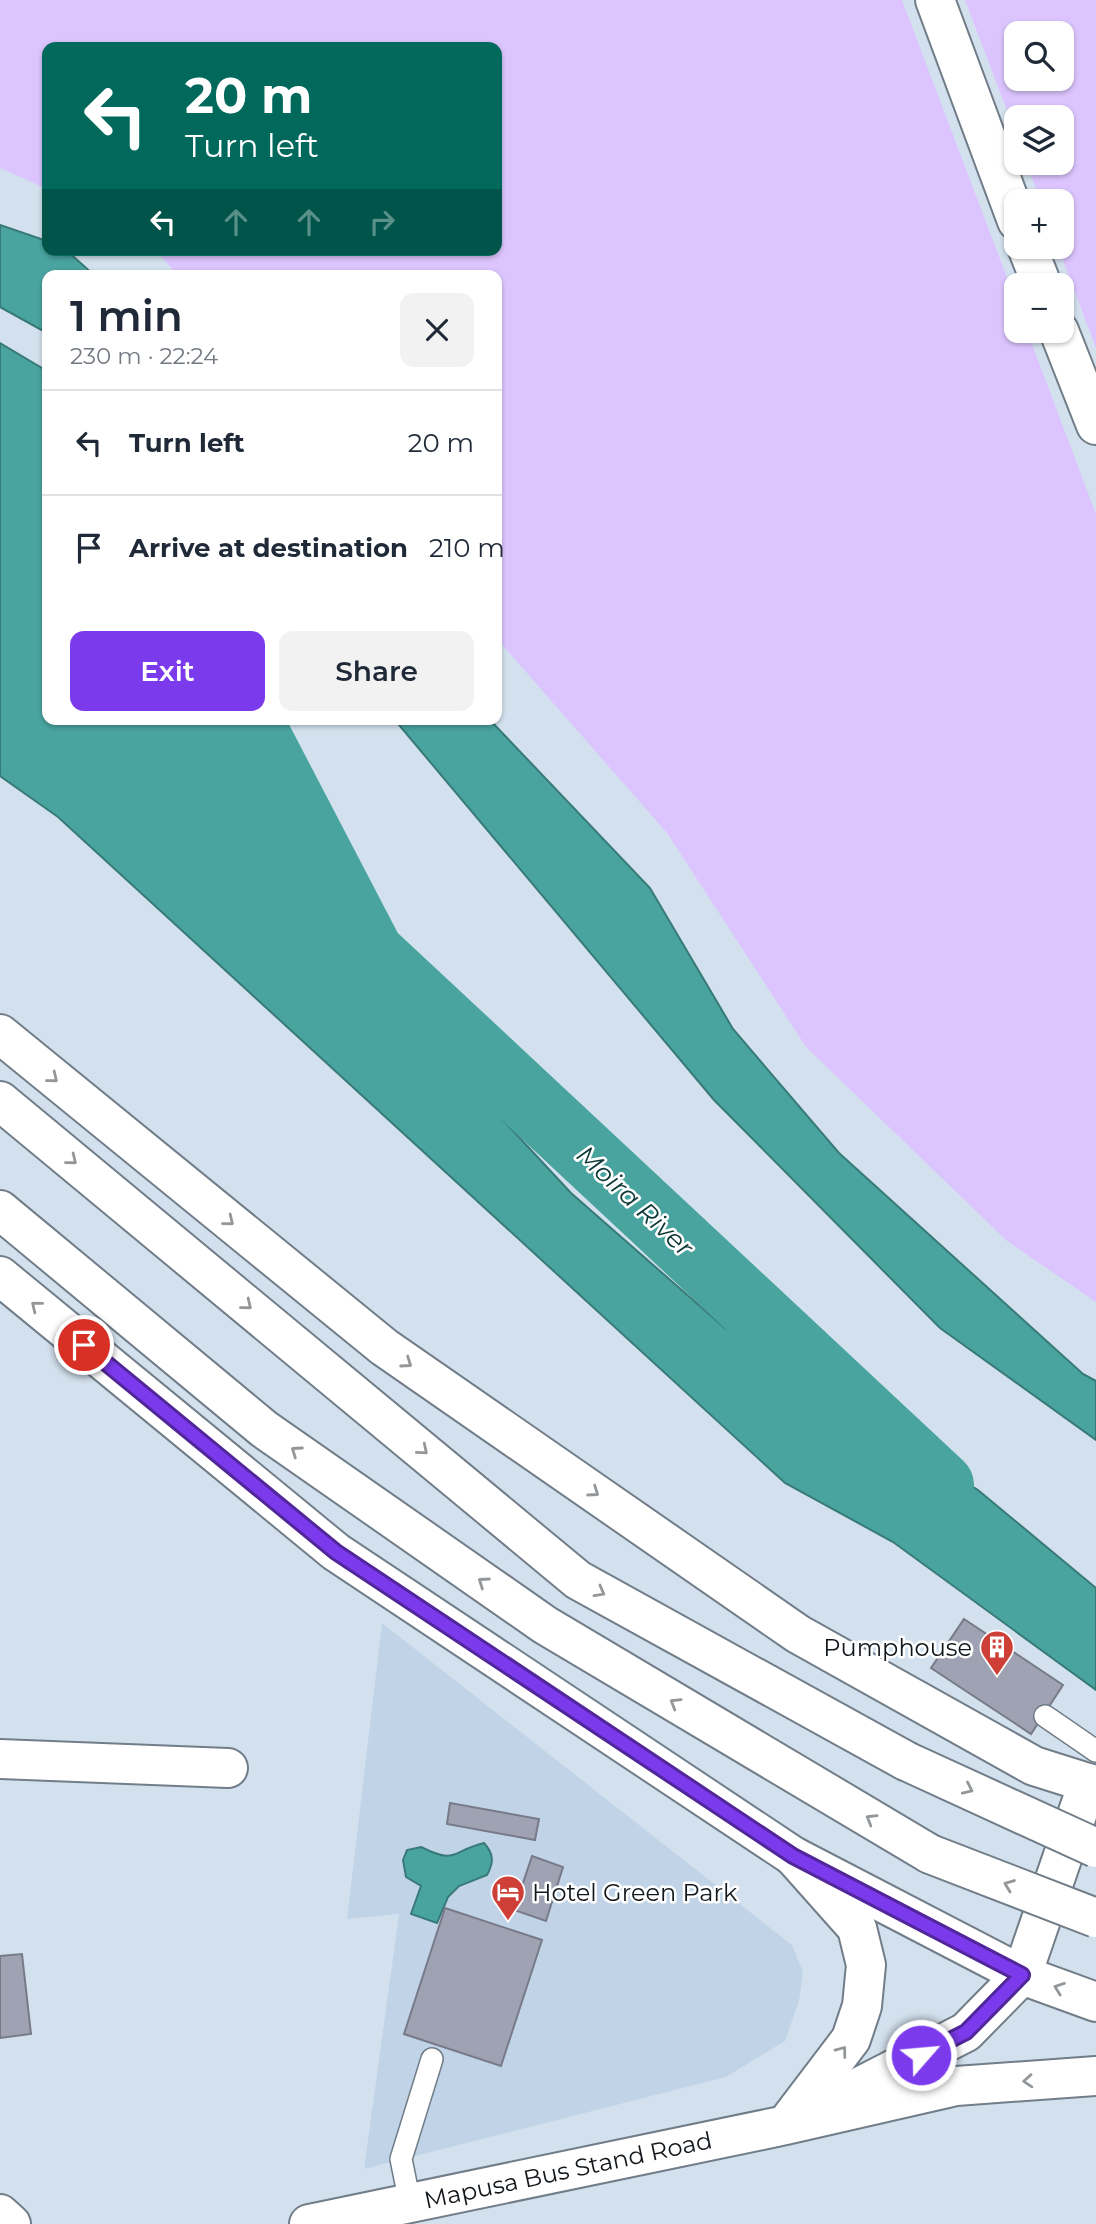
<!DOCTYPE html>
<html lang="en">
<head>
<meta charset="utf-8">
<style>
  body { margin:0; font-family:Montserrat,sans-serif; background:#f2f2f3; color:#1f2937; height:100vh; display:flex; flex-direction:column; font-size:26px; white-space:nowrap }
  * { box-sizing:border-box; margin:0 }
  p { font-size:23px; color:#747a83 }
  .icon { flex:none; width:38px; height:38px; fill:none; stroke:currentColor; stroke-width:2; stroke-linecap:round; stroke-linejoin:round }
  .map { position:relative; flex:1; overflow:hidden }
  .details { position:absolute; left:42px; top:270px; width:460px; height:455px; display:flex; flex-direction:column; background:#fff; border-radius:14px; box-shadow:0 2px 5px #0004 }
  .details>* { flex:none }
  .hud { position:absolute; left:42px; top:42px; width:460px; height:214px; border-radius:14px; box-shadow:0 2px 5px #0004; background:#00695c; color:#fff; overflow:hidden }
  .fabs { position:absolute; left:1004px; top:21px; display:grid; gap:14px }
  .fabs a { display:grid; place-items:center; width:70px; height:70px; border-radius:14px; background:#fff; box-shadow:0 2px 5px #0004; font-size:35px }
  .pin { position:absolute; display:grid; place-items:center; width:60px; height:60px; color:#fff; margin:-30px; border:4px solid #fff; border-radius:50%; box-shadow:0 2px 7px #0007 }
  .me { position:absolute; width:77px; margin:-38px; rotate:63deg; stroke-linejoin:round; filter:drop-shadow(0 0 5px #0008) }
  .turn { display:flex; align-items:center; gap:24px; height:147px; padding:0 28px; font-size:32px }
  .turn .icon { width:91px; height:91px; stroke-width:2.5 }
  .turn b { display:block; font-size:49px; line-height:60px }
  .lanes { display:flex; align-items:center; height:66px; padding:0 28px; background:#0003; justify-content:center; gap:35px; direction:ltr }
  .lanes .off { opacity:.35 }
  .round { display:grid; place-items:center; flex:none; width:74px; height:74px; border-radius:14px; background:#f2f2f3 }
  .head { display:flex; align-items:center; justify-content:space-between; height:119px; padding:0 28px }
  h1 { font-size:42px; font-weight:600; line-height:52px }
  .action { display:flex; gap:14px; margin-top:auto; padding:14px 28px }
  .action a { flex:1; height:80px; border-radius:14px; background:#7c3aed; color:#fff; font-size:28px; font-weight:600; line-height:80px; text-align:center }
  .action a+a { background:#f2f2f3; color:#1f2937 }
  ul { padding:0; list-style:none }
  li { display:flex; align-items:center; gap:21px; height:105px; padding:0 28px; border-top:2px solid #e0e1e3 }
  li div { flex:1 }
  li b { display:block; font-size:26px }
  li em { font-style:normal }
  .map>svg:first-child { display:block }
  .built { fill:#c1d4e7 }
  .green { fill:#dcc5fe; fill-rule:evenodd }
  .water { fill:#49a4a0; stroke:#387a78; stroke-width:2 }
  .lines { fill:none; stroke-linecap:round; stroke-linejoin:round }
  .river { stroke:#49a4a0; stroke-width:66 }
  .building { fill:#9fa2b2; stroke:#777a89; stroke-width:2 }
  .lane-casing { stroke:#717d88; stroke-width:24 }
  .street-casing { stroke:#717d88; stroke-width:42 }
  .secondary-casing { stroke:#717d88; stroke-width:42 }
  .primary-casing { stroke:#717d88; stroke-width:42 }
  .highway-casing { stroke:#717d88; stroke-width:42 }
  .lane { stroke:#fff; stroke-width:21 }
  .street { stroke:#fff; stroke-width:38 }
  .secondary { stroke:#fff; stroke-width:38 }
  .primary { stroke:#fff; stroke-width:38 }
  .highway { stroke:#fff; stroke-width:38 }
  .highway-bridge-casing { stroke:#717d88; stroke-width:42; stroke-linecap:butt }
  .highway-bridge { stroke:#fff; stroke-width:38 }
  .oneway { stroke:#949799 }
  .route-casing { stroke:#51269a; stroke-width:18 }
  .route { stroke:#7c3aed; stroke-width:12 }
  .labels { text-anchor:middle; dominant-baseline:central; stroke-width:5; stroke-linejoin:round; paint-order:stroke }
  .poi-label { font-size:24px; fill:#12171c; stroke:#fff; text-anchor:end }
  .street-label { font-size:24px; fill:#12171c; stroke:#fff }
  .water-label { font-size:26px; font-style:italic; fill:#0d3938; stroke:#fff }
</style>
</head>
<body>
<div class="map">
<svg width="1096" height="2224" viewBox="0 0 1096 2224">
  <rect width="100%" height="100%" fill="#d3e1ee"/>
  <!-- built -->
  <polygon class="built" points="382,1623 792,1945 803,1972 799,2001 785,2041 726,2077 364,2169 399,1914 347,1919"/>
  <!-- green -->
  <g class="green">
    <polygon points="0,0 902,0 1017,304 1017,331 1027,331 1096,514 1096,1302 1007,1241 806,1047 667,833 497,639 497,275 177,275 156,250 497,250 497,47 47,47 47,189 0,168"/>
    <path d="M 965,0 L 1096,0 L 1096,348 L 1058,247 L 1062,247 L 1062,201 L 1041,201 L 1026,163 L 1062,163 L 1062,117 L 1017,117 L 1017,137 ZM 1017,33 L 1062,33 L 1062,79 L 1017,79 Z"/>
  </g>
  <!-- water -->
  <g class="water">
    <polygon points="0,225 47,241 47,250 66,250 94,275 47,275 47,333 0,307"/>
    <polygon points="0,343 47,371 47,719 247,719 276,799 370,977 571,1193 725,1328 978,1490 1096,1588 1096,1690 893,1542 785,1483 58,817 0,776"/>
    <polygon points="394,719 489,719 650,888 733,1029 839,1153 1083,1374 1096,1381 1096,1440 940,1328 714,1100"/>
    <path d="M 484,1843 C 494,1854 494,1862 487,1875 L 459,1886 L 448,1897 L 437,1923 L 411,1914 L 421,1886 L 406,1877 L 403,1860 L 407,1850 L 421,1847 C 457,1865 451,1851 484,1843 Z"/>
  </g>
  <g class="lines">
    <!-- river -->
    <polyline class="river" points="249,719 371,953 941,1485"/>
  </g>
  <!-- building -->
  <g class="building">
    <polygon points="964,1619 1063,1685 1031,1734 931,1668"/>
    <polygon points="450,1803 539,1819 535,1840 447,1824"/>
    <polygon points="532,1856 563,1867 546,1921 514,1910"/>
    <polygon points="445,1908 542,1940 501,2066 404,2034"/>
    <polygon points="22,1954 31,2034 0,2038 0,1956"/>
  </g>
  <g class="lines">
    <!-- lane casing -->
    <g class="lane-casing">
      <g id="lane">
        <polyline points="1045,1716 1096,1751"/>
        <polyline points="410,2203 401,2159 432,2059"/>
      </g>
    </g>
    <!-- street casing -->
    <g class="street-casing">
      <g id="street">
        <polyline points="0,1759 228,1768"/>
        <polyline points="0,2214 11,2224"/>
      </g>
    </g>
    <!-- secondary casing -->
    <g class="secondary-casing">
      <g id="secondary">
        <polyline points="935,0 1017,221"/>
        <polyline points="1027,247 1042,285"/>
        <polyline points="1059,331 1096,425"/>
        <polyline points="0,1034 384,1347 798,1634 1034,1766 1088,1783"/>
        <polyline points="0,1276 336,1552 793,1856 1022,1975"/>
      </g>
    </g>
    <!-- primary casing -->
    <g class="primary-casing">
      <g id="primary">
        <polyline points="1022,1975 1096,2002"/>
        <polyline points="834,2100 966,2032 1022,1975 1088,1783 1096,1787"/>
        <polyline points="791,2118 851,2039 862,2006 866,1965 857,1928 793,1856"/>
        <polyline points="309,2224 786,2125 956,2086 1096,2076"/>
      </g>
    </g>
    <!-- highway casing -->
    <g class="highway-casing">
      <g id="highway">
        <polyline points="0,1101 578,1580 906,1761"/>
        <polyline points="0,1210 264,1429 545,1625 930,1854"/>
      </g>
    </g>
    <!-- lane -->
    <use href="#lane" class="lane"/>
    <!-- street -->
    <use href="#street" class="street"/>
    <!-- secondary -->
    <use href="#secondary" class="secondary"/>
    <!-- primary -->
    <use href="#primary" class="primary"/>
    <!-- highway -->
    <use href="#highway" class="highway"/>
    <!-- highway-bridge casing -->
    <g class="highway-bridge-casing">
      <g id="highway-bridge">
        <polyline points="906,1761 1096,1848"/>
        <polyline points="930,1854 1096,1918"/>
      </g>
    </g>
    <!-- highway-bridge -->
    <use href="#highway-bridge" class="highway-bridge"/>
  </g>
  <!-- one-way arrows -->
  <defs><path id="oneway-chevron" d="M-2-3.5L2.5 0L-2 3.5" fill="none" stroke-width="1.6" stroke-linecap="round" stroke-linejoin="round" transform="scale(1.75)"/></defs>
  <g class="oneway">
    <use href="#oneway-chevron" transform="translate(53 1078) rotate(39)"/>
    <use href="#oneway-chevron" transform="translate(72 1160) rotate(39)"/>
    <use href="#oneway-chevron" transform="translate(229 1221) rotate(39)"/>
    <use href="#oneway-chevron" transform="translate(247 1305) rotate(39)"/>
    <use href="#oneway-chevron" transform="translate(36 1306) rotate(-141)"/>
    <use href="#oneway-chevron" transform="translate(407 1363) rotate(35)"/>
    <use href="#oneway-chevron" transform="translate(423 1450) rotate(40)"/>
    <use href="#oneway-chevron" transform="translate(296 1451) rotate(-145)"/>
    <use href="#oneway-chevron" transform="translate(594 1492) rotate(35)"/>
    <use href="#oneway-chevron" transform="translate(483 1582) rotate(-145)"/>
    <use href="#oneway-chevron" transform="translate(600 1592) rotate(29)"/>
    <use href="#oneway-chevron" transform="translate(675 1703) rotate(-149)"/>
    <use href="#oneway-chevron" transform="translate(968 1789) rotate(25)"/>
    <use href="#oneway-chevron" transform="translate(871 1819) rotate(-149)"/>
    <use href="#oneway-chevron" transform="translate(1009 1885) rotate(-159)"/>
    <use href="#oneway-chevron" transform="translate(1059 1988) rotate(-160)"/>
    <use href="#oneway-chevron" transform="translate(842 2051) rotate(-53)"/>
    <use href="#oneway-chevron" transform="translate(1028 2081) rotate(176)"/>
  </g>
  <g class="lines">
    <!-- route casing -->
    <g class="route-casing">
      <polyline id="route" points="84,1345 336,1552 793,1856 1022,1975 966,2032 921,2055"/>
    </g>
    <!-- route -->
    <use href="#route" class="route"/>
  </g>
  <!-- icons -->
  <defs>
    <g id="building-pin" transform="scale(1.75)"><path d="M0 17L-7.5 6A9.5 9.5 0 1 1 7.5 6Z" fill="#ce4037" stroke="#fff"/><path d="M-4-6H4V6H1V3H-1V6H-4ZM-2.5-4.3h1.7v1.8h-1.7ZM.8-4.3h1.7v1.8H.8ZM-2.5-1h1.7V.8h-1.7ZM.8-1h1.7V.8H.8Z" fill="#fff"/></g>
    <g id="hotel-pin" transform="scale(1.75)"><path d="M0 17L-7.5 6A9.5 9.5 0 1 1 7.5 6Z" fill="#ce4037" stroke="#fff"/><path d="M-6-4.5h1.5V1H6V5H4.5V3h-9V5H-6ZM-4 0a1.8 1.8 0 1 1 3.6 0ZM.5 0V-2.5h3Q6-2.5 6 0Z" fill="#fff"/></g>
  </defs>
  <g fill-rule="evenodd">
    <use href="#building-pin" x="997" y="1647"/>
    <use href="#hotel-pin" x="508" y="1892"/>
  </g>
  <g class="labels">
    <!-- poi labels -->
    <g class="poi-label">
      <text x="972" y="1647">Pumphouse</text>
      <text x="532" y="1892" text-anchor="start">Hotel Green Park</text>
    </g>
    <!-- street labels -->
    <g class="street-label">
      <text transform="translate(568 2170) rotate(-12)">Mapusa Bus Stand Road</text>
    </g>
    <!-- water labels -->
    <g class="water-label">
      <text transform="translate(635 1201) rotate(43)">Moira River</text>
    </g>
  </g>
</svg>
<div class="fabs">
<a><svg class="icon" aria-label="search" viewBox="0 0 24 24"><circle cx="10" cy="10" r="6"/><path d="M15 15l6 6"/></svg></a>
<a><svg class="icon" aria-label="layers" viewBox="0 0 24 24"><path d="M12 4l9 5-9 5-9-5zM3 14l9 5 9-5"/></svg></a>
<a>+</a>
<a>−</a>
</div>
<div class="pin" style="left:84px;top:1345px;background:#d93025"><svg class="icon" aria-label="arrive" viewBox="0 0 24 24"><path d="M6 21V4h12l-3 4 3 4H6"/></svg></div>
<svg class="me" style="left:921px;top:2055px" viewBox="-20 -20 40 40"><circle r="17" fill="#7c3aed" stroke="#fff" stroke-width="3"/><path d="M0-11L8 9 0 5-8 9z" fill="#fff"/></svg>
<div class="hud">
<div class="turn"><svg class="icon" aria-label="left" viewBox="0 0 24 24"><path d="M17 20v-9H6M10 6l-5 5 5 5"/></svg><div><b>20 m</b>Turn left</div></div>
<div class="lanes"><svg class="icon" aria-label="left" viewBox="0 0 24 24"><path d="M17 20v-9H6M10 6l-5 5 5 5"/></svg><svg class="icon off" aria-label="ahead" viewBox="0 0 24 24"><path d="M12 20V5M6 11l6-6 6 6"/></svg><svg class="icon off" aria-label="ahead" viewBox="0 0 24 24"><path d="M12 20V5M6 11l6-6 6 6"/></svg><svg class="icon off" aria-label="right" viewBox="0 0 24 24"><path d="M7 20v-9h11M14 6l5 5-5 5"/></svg></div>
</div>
<section class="details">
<div class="head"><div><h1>1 min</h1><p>230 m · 22:24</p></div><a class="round"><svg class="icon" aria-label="close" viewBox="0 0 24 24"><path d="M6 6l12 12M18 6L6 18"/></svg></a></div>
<ul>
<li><svg class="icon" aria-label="left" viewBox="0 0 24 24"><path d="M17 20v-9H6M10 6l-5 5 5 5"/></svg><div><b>Turn left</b></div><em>20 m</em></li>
<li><svg class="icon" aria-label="arrive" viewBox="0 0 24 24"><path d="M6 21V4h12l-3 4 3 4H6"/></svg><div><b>Arrive at destination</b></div><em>210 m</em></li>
</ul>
<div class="action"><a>Exit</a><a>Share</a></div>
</section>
</div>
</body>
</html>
